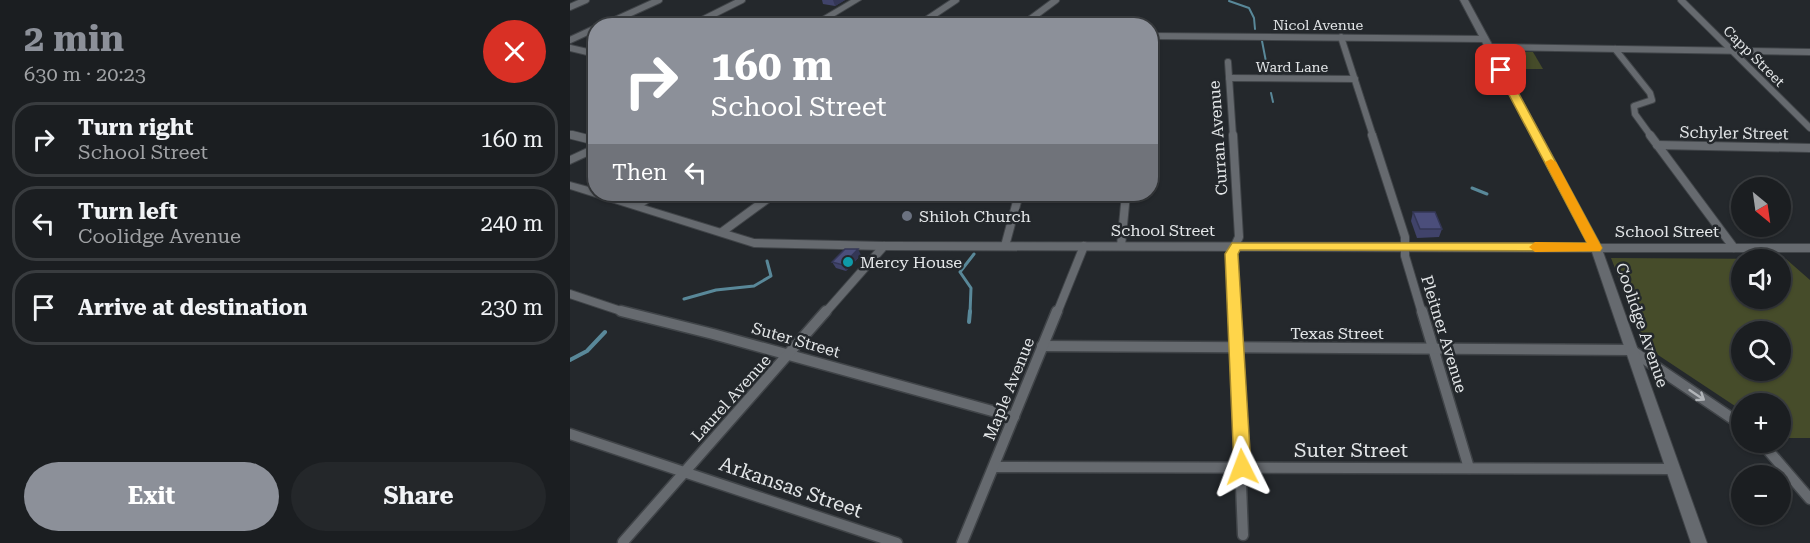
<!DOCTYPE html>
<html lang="en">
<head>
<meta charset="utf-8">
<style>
  body { margin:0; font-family:"Roboto Serif",serif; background:#24272a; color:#f1f3f6; height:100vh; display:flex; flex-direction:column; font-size:22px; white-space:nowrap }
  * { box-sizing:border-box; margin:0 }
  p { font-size:20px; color:#a0a2a5 }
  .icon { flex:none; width:33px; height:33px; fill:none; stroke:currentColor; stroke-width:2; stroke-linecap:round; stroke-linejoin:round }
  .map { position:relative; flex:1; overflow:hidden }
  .details { display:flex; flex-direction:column; background:#1b1e21; width:570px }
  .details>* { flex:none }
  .hud { position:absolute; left:18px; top:18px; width:570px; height:183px; border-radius:24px; box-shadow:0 2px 4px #0004,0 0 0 2px #393c3f; background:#8c9099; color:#fff; overflow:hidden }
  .needle { width:39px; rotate:151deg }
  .buttons { position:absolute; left:1161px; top:177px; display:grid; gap:12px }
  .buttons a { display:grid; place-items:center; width:60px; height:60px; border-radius:50%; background:#1b1e21; box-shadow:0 2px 4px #0004,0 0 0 2px #393c3f; font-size:30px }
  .pin { position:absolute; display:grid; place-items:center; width:51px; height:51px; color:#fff; margin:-26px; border-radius:12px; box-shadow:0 3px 9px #0006 }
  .me { position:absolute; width:66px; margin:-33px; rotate:357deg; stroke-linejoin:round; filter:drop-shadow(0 0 4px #0008) }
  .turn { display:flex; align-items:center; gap:21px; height:126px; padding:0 24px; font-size:27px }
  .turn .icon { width:78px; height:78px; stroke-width:2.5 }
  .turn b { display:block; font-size:42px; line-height:51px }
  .then { display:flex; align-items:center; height:57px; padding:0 24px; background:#0003; gap:12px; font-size:22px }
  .round { display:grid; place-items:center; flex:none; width:63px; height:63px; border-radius:32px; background:#24272a }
  .summary { display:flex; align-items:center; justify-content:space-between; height:102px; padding:0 24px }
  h1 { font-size:36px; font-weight:700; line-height:45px; color:#8c9099 }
  .action { display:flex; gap:12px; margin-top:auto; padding:12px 24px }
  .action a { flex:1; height:69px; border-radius:36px; background:#8c9099; color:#fff; font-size:24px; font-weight:700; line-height:69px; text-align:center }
  .action a+a { background:#24272a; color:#f1f3f6 }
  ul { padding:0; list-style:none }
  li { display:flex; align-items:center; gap:18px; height:75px; margin:0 12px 9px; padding:0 12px; border:3px solid #393c3f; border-radius:24px }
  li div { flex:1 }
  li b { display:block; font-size:22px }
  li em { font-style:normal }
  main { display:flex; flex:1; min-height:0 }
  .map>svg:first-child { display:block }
  .green { fill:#464c2a; fill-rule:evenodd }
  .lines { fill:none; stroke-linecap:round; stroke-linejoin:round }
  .stream-far2 { stroke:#598899; stroke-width:2 }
  .stream-far1 { stroke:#598899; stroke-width:3 }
  .stream { stroke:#598899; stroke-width:4 }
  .minor-far2-casing { stroke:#404448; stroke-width:8 }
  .minor-far1-casing { stroke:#404448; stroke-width:10 }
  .minor-casing { stroke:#404448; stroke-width:13 }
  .tertiary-casing { stroke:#404448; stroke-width:2 }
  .secondary-casing { stroke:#404448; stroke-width:2 }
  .minor-far2 { stroke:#666a6f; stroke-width:6 }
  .minor-far1 { stroke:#666a6f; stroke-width:8 }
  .minor { stroke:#666a6f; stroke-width:10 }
  .tertiary { fill:#666a6f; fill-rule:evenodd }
  .secondary { fill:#666a6f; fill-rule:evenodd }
  .wall { fill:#40436a }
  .shaded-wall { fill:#343756 }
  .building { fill:#4b4e7b; stroke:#343756; stroke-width:1.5 }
  .oneway { stroke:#b1b4b8 }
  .route { fill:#ffd54a; stroke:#a68a30; stroke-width:1.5 }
  .slow { fill:#f59e0b }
  .worship-dot { fill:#6b7280; stroke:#24282c; stroke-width:2 }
  .culture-dot { fill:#0f9aa8; stroke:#24282c; stroke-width:2 }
  .labels { text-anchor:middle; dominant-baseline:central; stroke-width:5; stroke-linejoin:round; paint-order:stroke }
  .far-street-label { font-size:14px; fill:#e3e6e8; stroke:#24282c }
  .street-label { font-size:16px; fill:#e3e6e8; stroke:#24282c }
  .poi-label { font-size:16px; fill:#e3e6e8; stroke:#24282c; text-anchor:start }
  .near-street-label { font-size:20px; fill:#e3e6e8; stroke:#24282c }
</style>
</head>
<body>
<main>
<section class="details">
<div class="summary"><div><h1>2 min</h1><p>630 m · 20:23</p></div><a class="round" style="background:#d93025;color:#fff"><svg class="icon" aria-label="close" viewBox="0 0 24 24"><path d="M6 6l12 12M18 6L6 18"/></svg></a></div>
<ul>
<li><svg class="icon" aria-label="right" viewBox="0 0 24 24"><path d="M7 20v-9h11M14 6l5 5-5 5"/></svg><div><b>Turn right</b><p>School Street</p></div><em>160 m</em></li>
<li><svg class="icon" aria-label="left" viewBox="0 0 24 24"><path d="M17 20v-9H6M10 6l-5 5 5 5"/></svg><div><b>Turn left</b><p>Coolidge Avenue</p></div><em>240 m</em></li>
<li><svg class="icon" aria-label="arrive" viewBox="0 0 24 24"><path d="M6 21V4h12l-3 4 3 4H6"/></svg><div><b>Arrive at destination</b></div><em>230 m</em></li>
</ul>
<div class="action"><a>Exit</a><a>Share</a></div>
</section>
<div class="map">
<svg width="1240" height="543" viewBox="0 0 1240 543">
  <rect width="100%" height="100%" fill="#24282c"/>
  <!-- green -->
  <g class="green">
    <polygon points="930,52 963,52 973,69 940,69"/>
    <path d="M 1041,258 L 1216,259 L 1240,280 L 1240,438 L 1211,438 L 1210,404 L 1172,404 L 1171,410 L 1076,347 ZM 1172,260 L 1210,260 L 1210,298 L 1172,298 ZM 1172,332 L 1210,332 L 1210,370 L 1172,370 Z"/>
  </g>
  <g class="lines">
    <!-- stream-far2 -->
    <g class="stream-far2">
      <polyline points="659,1 679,8 684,18 685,29"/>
      <polyline points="692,41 698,72"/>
      <polyline points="701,93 703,102"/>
    </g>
    <!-- stream-far1 -->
    <g class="stream-far1">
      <polyline points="902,188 917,194"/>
      <polyline points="114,299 146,290 184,286 201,276 197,261"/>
      <polyline points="400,313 401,288 390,272 404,254"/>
    </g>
    <!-- stream -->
    <g class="stream">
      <polyline points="399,322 400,311"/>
      <polyline points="0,360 17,351 35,332"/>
    </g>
    <!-- minor-far2 casing -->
    <g class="minor-far2-casing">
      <g id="minor-far2">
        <polyline points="1111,0 1240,128"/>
        <polyline points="0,7 16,0"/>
        <polyline points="32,26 89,0"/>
        <polyline points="120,26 172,0"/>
        <polyline points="347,26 386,0"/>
        <polyline points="451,26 486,0"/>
        <polyline points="580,36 915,39"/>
        <polyline points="771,37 803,136"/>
        <polyline points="0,40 26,28"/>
        <polyline points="919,47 1240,52"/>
        <polyline points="0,48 26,54"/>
        <polyline points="1045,49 1080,93 1082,100 1064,106 1065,114 1081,136"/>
        <polyline points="658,62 663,136"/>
        <polyline points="659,78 785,79"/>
        <polyline points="0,134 8,136"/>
      </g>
    </g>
    <!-- minor-far1 casing -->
    <g class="minor-far1-casing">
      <g id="minor-far1">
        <polyline points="2,135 26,141"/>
        <polyline points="663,135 669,237 661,254 664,313"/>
        <polyline points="802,135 835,237 835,256 852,313"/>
        <polyline points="1080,135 1164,248"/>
        <polyline points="1087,145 1240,148"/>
        <polyline points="67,205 85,194"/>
        <polyline points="152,232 204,194"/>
        <polyline points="435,246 449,194"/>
        <polyline points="551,246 556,194"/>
        <polyline points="0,294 57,313"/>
        <polyline points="255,313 314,246"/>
        <polyline points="487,313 514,246"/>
      </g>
    </g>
    <!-- minor casing -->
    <g class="minor-casing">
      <g id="minor">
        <polyline points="51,311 143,334 444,417"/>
        <polyline points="664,311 673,535"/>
        <polyline points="852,311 899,468"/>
        <polyline points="472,346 1061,350 1172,425"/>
        <polyline points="0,434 327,543"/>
        <polyline points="1191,442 1240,499"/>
        <polyline points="424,467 1102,469"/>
        <polyline points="53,542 256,311"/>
        <polyline points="392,543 487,311"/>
      </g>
    </g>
    <!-- tertiary casing -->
    <g class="tertiary-casing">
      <polygon id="tertiary" points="890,0 898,0 1030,244 1240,244 1240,252 1033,252 1137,543 1121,543 1022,252 314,250 184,247 0,189 0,182 26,189 26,194 37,194 184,239 314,242 1018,243"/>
    </g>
    <!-- secondary casing -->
    <g class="secondary-casing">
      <g id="secondary">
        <polygon points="281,0 291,0 248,26 237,26"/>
        <polygon points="26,144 26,152 0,164 0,156"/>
      </g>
    </g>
    <!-- minor-far2 -->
    <use href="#minor-far2" class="minor-far2"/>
    <!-- minor-far1 -->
    <use href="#minor-far1" class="minor-far1"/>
    <!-- minor -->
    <use href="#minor" class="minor"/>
    <!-- tertiary -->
    <use href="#tertiary" class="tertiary"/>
    <!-- secondary -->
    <use href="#secondary" class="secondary"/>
  </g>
  <!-- wall -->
  <g class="wall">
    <polygon points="252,0 275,0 265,6 253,4"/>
    <polygon points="843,212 872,229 869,237 847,238 841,221"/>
    <polygon points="291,255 276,271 266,268 262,262"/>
  </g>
  <!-- shaded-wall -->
  <g class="shaded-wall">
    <polygon points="263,0 275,0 265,6"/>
    <polygon points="288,249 291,255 276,271 273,265"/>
  </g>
  <!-- building -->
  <g class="building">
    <polygon points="843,212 865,212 872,229 850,229"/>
    <polygon points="275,249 288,249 273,265 262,262"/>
  </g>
  <!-- one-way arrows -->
  <defs><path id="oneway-shaft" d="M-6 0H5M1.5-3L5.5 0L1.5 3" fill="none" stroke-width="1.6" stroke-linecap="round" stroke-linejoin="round" transform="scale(1.5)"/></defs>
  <use class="oneway" href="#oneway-shaft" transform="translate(1127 395) rotate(34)"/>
  <!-- route -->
  <polygon class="route" points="931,67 936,70 1032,248 1030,251 670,250 668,254 681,467 678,473 672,475 666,473 664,467 655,254 662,243 1017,243 926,70"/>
  <!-- slow -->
  <polygon class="slow" points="981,159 986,162 1032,248 1030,251 965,252 959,247 965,242 1017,243 975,162"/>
  <!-- markers -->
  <circle class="worship-dot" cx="337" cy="216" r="6"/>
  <circle class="culture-dot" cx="278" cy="262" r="6"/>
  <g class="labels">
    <!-- far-street labels -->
    <g class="far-street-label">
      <text x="748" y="25">Nicol Avenue</text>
      <text transform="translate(1184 56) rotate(45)">Capp Street</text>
      <text x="722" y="67">Ward Lane</text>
    </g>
    <!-- street labels -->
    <g class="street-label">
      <text transform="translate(1164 133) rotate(1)">Schyler Street</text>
      <text transform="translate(648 138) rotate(-94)">Curran Avenue</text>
      <text x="593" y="230">School Street</text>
      <text x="1097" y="231">School Street</text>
      <text transform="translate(1072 325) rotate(71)">Coolidge Avenue</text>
      <text x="767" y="333">Texas Street</text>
      <text transform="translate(874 334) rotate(73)">Pleitner Avenue</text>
      <text transform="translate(226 340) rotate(16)">Suter Street</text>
      <text transform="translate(439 389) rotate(-68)">Maple Avenue</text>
      <text transform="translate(161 398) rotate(-48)">Laurel Avenue</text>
    </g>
    <!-- poi labels -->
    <g class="poi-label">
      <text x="349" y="216">Shiloh Church</text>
      <text x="290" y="262">Mercy House</text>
    </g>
    <!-- near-street labels -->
    <g class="near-street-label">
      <text x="781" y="450">Suter Street</text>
      <text transform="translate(221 487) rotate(19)">Arkansas Street</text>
    </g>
  </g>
</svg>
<div class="buttons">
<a><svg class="needle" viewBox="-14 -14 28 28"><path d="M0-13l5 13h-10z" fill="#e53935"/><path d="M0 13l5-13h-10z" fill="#a0a2a5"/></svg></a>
<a><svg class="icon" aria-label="sound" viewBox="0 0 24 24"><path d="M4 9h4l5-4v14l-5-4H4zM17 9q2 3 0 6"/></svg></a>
<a><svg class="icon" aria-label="search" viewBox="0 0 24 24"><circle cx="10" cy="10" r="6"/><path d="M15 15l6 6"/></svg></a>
<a>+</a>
<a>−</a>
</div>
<div class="pin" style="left:931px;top:70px;background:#d93025"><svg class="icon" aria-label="arrive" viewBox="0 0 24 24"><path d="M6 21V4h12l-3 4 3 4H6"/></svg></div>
<svg class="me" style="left:672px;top:467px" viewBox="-20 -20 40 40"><path d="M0-17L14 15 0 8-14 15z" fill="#ffd54a" stroke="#fff" stroke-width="4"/></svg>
<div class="hud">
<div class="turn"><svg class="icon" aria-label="right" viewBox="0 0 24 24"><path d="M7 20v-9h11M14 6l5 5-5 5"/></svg><div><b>160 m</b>School Street</div></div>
<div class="then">Then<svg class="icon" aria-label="left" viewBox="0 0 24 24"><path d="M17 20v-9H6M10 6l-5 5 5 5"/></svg></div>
</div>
</div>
</main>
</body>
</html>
